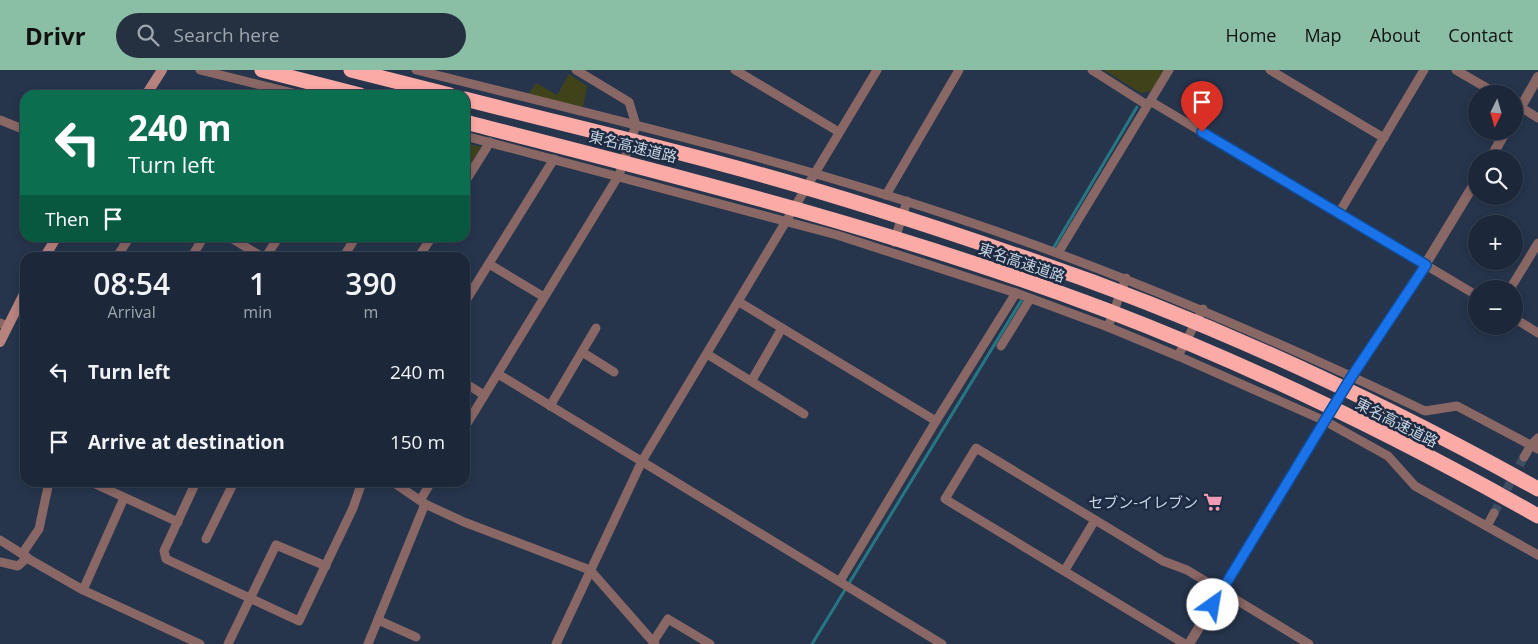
<!DOCTYPE html>
<html lang="en">
<head>
<meta charset="utf-8">
<style>
  body { margin:0; font-family:"Open Sans","Noto Sans JP",sans-serif; background:#253041; color:#f1f3f6; height:100vh; display:flex; flex-direction:column; font-size:19px; white-space:nowrap }
  * { box-sizing:border-box; margin:0 }
  p { font-size:16px; color:#a0a6ae }
  .icon { flex:none; width:28px; height:28px; fill:none; stroke:currentColor; stroke-width:2; stroke-linecap:round; stroke-linejoin:round }
  .map { position:relative; flex:1; overflow:hidden }
  .details { position:absolute; left:20px; top:182px; width:450px; height:235px; display:flex; flex-direction:column; background:#1c2839; border-radius:15px; box-shadow:0 2px 8px #0003,0 0 0 1px #3a4453 }
  .details>* { flex:none }
  .banner { position:absolute; left:20px; top:20px; width:450px; height:152px; border-radius:15px; box-shadow:0 2px 8px #0003,0 0 0 1px #3a4453; background:#0b6e4f; color:#fff; overflow:hidden }
  .needle { width:32px; rotate:185deg }
  .fabs { position:absolute; left:1468px; top:15px; display:grid; gap:10px }
  .fabs a { display:grid; place-items:center; width:55px; height:55px; border-radius:50%; background:#1c2839; box-shadow:0 2px 8px #0003,0 0 0 1px #3a4453; font-size:25px }
  .pin { position:absolute; display:grid; place-items:center; width:42px; height:42px; color:#fff; margin:-51px -21px; border-radius:50% 50% 50% 0; rotate:-45deg; box-shadow:0 0 5px #0007 }
  .pin .icon { rotate:45deg }
  .me { position:absolute; width:55px; margin:-28px; rotate:32deg; stroke-linejoin:round; filter:drop-shadow(0 0 4px #0008) }
  .turn { display:flex; align-items:center; gap:18px; height:105px; padding:0 25px; font-size:22px }
  .turn .icon { width:65px; height:65px; stroke-width:2.5 }
  .turn b { display:block; font-size:35px; line-height:42px }
  .then { display:flex; align-items:center; height:48px; padding:0 25px; background:#0003; gap:10px; font-size:19px }
  .eta { display:flex; justify-content:space-evenly; align-items:center; height:85px; text-align:center }
  .eta b { font-size:30px; font-weight:600; line-height:35px }
  ul { padding:0; list-style:none }
  li { display:flex; align-items:center; gap:15px; height:70px; padding:0 25px }
  li div { flex:1 }
  li b { display:block; font-size:19px }
  li em { font-style:normal }
  header { display:flex; align-items:center; gap:30px; box-sizing:border-box; height:70px; padding:0 25px; background:#8abfa5; color:#111 }
  header strong { font-size:24px }
  nav { display:flex; gap:28px; margin-inline-start:auto; font-size:18px }
  .search { width:350px; height:45px; background:#253041; display:flex; align-items:center; gap:12px; box-sizing:border-box; padding:0 18px; border-radius:28px; color:#a0a6ae; font-size:19px }
  .map>svg:first-child { display:block }
  .green { fill:#404319 }
  .lines { fill:none; stroke-linecap:round; stroke-linejoin:round }
  .stream { stroke:#267783; stroke-width:3 }
  .minor-tunnel { stroke:#3f4d63; stroke-width:9; stroke-dasharray:9 4.5; stroke-linecap:butt }
  .minor { stroke:#896765; stroke-width:9 }
  .tertiary { stroke:#896765; stroke-width:10 }
  .secondary { stroke:#b8837f; stroke-width:10 }
  .motorway { stroke:#fcaaa6; stroke-width:15 }
  .route-casing { stroke:#114b97; stroke-width:12 }
  .route { stroke:#1a73e8; stroke-width:9 }
  .labels { text-anchor:middle; dominant-baseline:central; stroke-width:5; stroke-linejoin:round; paint-order:stroke }
  .street-label { font-size:15px; fill:#cad4e3; stroke:#1c2b41 }
  .poi-label { font-size:15px; fill:#cad4e3; stroke:#1c2b41; text-anchor:end }
</style>
</head>
<body>
<header>
<strong>Drivr</strong>
<div class="search"><svg class="icon" aria-label="search" viewBox="0 0 24 24"><circle cx="10" cy="10" r="6"/><path d="M15 15l6 6"/></svg>Search here</div>
<nav><a>Home</a><a>Map</a><a>About</a><a>Contact</a></nav>
</header>
<div class="map">
<svg width="1538" height="574" viewBox="0 0 1538 574">
  <rect width="100%" height="100%" fill="#26354c"/>
  <!-- green -->
  <g class="green">
    <polygon points="1104,0 1165,0 1152,21 1141,23"/>
    <polygon points="569,4 587,16 583,37 528,25 536,13 557,25"/>
    <polygon points="465,73 481,77 465,104"/>
  </g>
  <g class="lines">
    <!-- stream -->
    <g class="stream">
      <polyline points="1054,177 1137,37"/>
      <polyline points="812,574 1021,231"/>
    </g>
    <!-- minor-tunnel -->
    <polyline class="minor-tunnel" points="1494,443 1524,387"/>
    <!-- minor -->
    <g class="minor">
      <polyline points="200,0 301,25"/>
      <path d="M 416,0 C 603,47 792,91 975,154 C 1129,206 1278,271 1425,341 L 1457,336 L 1538,379"/>
      <polyline points="735,0 839,62"/>
      <polyline points="1092,0 1147,35"/>
      <polyline points="1270,0 1384,68"/>
      <polyline points="1456,0 1497,24"/>
      <polyline points="1150,31 1476,225"/>
      <polyline points="1514,33 1538,48"/>
      <polyline points="0,50 25,60"/>
      <polyline points="465,66 837,165 1016,223 1108,257 1178,286 1325,351 1388,386 1415,416 1538,485"/>
      <polyline points="465,112 490,72"/>
      <polyline points="886,125 959,0"/>
      <polyline points="1339,143 1424,0"/>
      <polyline points="231,168 264,188"/>
      <polyline points="894,172 907,131"/>
      <polyline points="1058,183 1169,0"/>
      <polyline points="116,188 129,168"/>
      <polyline points="191,188 203,168"/>
      <polyline points="265,188 278,168"/>
      <polyline points="343,188 355,168"/>
      <polyline points="418,188 431,168"/>
      <polyline points="489,194 544,227"/>
      <polyline points="1510,219 1538,173"/>
      <polyline points="465,232 554,89"/>
      <polyline points="739,232 936,351"/>
      <polyline points="1514,248 1538,263"/>
      <polyline points="0,253 7,256"/>
      <polyline points="1108,257 1126,208"/>
      <polyline points="1001,276 1030,229"/>
      <polyline points="582,282 614,302"/>
      <polyline points="707,284 804,344"/>
      <polyline points="1178,286 1203,239"/>
      <polyline points="498,304 942,574"/>
      <polyline points="752,310 782,258"/>
      <polyline points="465,313 484,325"/>
      <polyline points="550,336 596,258"/>
      <polyline points="465,357 619,105 636,55 629,32 576,0"/>
      <polyline points="1524,387 1531,375 1538,368"/>
      <polyline points="91,412 178,452"/>
      <polyline points="196,412 164,481 166,489 299,551 353,438 362,412"/>
      <polyline points="393,412 425,434 464,452 590,500 655,574"/>
      <polyline points="421,429 431,412"/>
      <polyline points="1487,456 1494,443"/>
      <polyline points="206,469 234,412"/>
      <polyline points="0,470 27,487"/>
      <polyline points="22,484 39,459 49,412"/>
      <polyline points="0,492 18,496 27,488 83,520 200,574"/>
      <polyline points="1065,500 1095,450"/>
      <polyline points="840,511 936,351 1016,223"/>
      <polyline points="83,520 124,428"/>
      <polyline points="378,550 416,567"/>
      <polyline points="653,572 668,549 710,574"/>
      <polyline points="228,574 276,475 326,496"/>
      <polyline points="368,574 425,434"/>
      <polyline points="556,574 642,391 877,0"/>
      <polyline points="1185,574 945,429 976,378 1163,491 1187,500 1309,574"/>
    </g>
    <!-- tertiary -->
    <g class="tertiary">
      <polyline points="1514,49 1538,7"/>
      <polyline points="1490,89 1506,61"/>
      <polyline points="1189,574 1352,306 1425,195 1476,111"/>
    </g>
    <!-- secondary -->
    <g class="secondary">
      <polyline points="146,25 162,0"/>
      <polyline points="44,188 56,168"/>
      <polyline points="0,272 25,222"/>
    </g>
    <!-- motorway -->
    <g class="motorway">
      <polyline points="262,0 360,25"/>
      <polyline points="351,0 450,25"/>
      <path d="M 465,29 C 551,51 636,71 722,94 C 820,120 917,151 1013,184 C 1194,244 1371,326 1538,419"/>
      <path d="M 465,52 C 681,107 897,161 1106,240 C 1255,297 1400,368 1538,446"/>
    </g>
  </g>
  <g class="lines">
    <!-- route casing -->
    <g class="route-casing">
      <polyline id="route" points="1202,62 1426,195 1352,306 1213,535"/>
    </g>
    <!-- route -->
    <use href="#route" class="route"/>
  </g>
  <!-- icons -->
  <defs>
    <g id="supermarket-bare" transform="scale(1.5)"><path d="M-6-5.5h2.5l.6 2H6L4.5 2H-2.5L-4.4-4H-6ZM-1.5 3.2a1.3 1.3 0 1 0 .1 0ZM3 3.2a1.3 1.3 0 1 0 .1 0Z" fill="#f09ab5" stroke="#1c2b41" stroke-width="2.5" paint-order="stroke"/></g>
  </defs>
  <g fill-rule="evenodd">
    <use href="#supermarket-bare" x="1213" y="432"/>
  </g>
  <g class="labels">
    <!-- street labels -->
    <g class="street-label">
      <text transform="translate(633 76) rotate(14)">東名高速道路</text>
      <text transform="translate(1022 192) rotate(19)">東名高速道路</text>
      <text transform="translate(1397 352) rotate(27)">東名高速道路</text>
    </g>
    <!-- poi labels -->
    <g class="poi-label">
      <text x="1198" y="432">セブン-イレブン</text>
    </g>
  </g>
</svg>
<div class="fabs">
<a><svg class="needle" viewBox="-14 -14 28 28"><path d="M0-13l5 13h-10z" fill="#e53935"/><path d="M0 13l5-13h-10z" fill="#a0a6ae"/></svg></a>
<a><svg class="icon" aria-label="search" viewBox="0 0 24 24"><circle cx="10" cy="10" r="6"/><path d="M15 15l6 6"/></svg></a>
<a>+</a>
<a>−</a>
</div>
<div class="pin" style="left:1202px;top:62px;background:#d93025"><svg class="icon" aria-label="arrive" viewBox="0 0 24 24"><path d="M6 21V4h12l-3 4 3 4H6"/></svg></div>
<svg class="me" style="left:1213px;top:535px" viewBox="-20 -20 40 40"><circle r="19" fill="#fff"/><path d="M0-13L10 11 0 6-10 11z" fill="#1a73e8"/></svg>
<div class="banner">
<div class="turn"><svg class="icon" aria-label="left" viewBox="0 0 24 24"><path d="M17 20v-9H6M10 6l-5 5 5 5"/></svg><div><b>240 m</b>Turn left</div></div>
<div class="then">Then<svg class="icon" aria-label="arrive" viewBox="0 0 24 24"><path d="M6 21V4h12l-3 4 3 4H6"/></svg></div>
</div>
<section class="details">
<div class="eta">
<div><b>08:54</b><p>Arrival</p></div>
<div><b>1</b><p>min</p></div>
<div><b>390</b><p>m</p></div>
</div>
<ul>
<li><svg class="icon" aria-label="left" viewBox="0 0 24 24"><path d="M17 20v-9H6M10 6l-5 5 5 5"/></svg><div><b>Turn left</b></div><em>240 m</em></li>
<li><svg class="icon" aria-label="arrive" viewBox="0 0 24 24"><path d="M6 21V4h12l-3 4 3 4H6"/></svg><div><b>Arrive at destination</b></div><em>150 m</em></li>
</ul>
</section>
</div>
</body>
</html>
